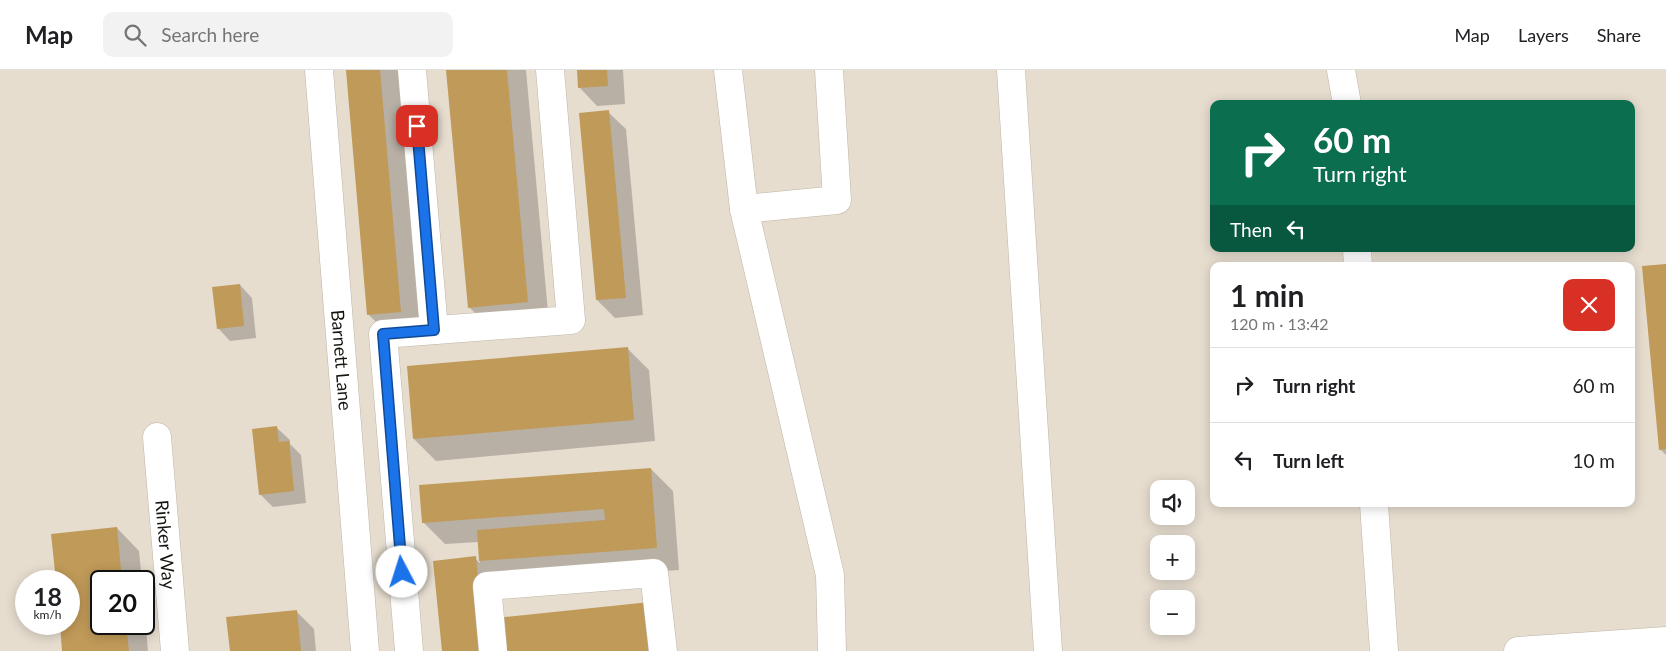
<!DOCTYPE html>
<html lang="en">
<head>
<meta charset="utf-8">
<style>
  body { margin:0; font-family:Lato,sans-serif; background:#f2f2f2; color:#202124; height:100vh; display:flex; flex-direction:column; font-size:19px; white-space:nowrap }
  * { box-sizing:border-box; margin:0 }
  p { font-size:16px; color:#757577 }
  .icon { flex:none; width:28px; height:28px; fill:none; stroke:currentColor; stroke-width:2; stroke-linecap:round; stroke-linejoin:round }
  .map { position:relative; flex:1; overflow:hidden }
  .side { position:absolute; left:1210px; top:192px; width:425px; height:245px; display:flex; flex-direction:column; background:#fff; border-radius:10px; box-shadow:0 2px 12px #0003 }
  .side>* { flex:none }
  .banner { position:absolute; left:1210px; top:30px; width:425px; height:152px; border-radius:10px; box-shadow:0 2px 12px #0003; background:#0b6e4f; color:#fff; overflow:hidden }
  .controls { position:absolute; left:1150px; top:410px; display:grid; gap:10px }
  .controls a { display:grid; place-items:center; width:45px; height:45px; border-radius:10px; background:#fff; box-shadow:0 2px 12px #0003; font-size:25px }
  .speed { position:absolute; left:15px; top:500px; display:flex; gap:10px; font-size:25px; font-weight:700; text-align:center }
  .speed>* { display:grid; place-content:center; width:65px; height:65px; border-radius:50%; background:#fff; box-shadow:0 2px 12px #0003; line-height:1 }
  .speed small { font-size:12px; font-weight:400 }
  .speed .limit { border:2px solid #111; border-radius:8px; background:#fff; color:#111 }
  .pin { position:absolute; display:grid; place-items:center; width:42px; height:42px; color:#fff; margin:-21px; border-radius:10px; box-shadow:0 2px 8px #0006 }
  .me { position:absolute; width:55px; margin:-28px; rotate:355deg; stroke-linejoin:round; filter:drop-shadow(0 0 4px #0008) }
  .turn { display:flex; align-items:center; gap:18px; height:105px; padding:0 20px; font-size:22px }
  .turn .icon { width:65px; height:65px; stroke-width:2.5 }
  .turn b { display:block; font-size:35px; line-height:42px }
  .then { display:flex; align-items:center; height:48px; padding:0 20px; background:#0003; gap:10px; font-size:19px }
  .round { display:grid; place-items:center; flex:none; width:52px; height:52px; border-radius:10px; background:#f2f2f2 }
  .head { display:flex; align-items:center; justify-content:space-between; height:85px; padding:0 20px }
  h1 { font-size:30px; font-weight:700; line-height:38px }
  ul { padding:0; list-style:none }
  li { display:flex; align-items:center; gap:15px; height:75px; padding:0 20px; border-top:1px solid #e0e0e0 }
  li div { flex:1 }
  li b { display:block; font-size:19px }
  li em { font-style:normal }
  header { display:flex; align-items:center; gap:30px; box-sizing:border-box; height:70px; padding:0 25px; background:#fff; border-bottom:1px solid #e0e0e0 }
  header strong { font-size:24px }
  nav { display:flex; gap:28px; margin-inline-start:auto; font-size:18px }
  .search { width:350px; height:45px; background:#f2f2f2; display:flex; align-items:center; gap:12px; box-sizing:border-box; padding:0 18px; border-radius:10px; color:#757577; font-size:19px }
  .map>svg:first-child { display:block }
  .shadow { fill:#0003 }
  .building { fill:#c09a58 }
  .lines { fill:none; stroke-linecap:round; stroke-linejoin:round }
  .minor-casing { stroke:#bdb5a7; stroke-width:29 }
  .minor { stroke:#fff; stroke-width:28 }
  .route-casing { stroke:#114b97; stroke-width:12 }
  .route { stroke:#1a73e8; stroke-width:9 }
  .labels { text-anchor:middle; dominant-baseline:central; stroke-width:4; stroke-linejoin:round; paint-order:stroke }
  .street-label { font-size:18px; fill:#181510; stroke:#f3eadc }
</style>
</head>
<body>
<header>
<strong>Map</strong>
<div class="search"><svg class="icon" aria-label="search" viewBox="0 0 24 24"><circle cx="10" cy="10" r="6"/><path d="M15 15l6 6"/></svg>Search here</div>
<nav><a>Map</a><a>Layers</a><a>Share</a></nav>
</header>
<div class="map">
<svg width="1666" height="581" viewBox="0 0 1666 581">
  <rect width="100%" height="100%" fill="#e6ddcf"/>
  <!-- shadow -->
  <g class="shadow">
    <polygon points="348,0 400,0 422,264 391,267 369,245"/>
    <polygon points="448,0 526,0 549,253 491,259 469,237"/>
    <polygon points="578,0 623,0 625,34 597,36 580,18"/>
    <polygon points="608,42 626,59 643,245 615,248 597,230"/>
    <polygon points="1666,195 1666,385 1660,379"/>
    <polygon points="240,215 252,228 256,268 230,271 218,258"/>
    <polygon points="627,278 649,300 655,371 436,391 414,369"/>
    <polygon points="277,358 290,370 290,374 301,385 306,433 273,437 260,424"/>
    <polygon points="651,399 673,421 679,500 502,513 498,549 444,581 475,488 480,493 479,472 445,474 423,452"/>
    <polygon points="117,458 139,481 142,511 101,511 101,554 144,554 144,534 148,581 64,581 61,554 69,554 69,511 57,511 52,465"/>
    <polygon points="296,541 314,559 316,581 231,581"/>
  </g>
  <!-- building -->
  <g class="building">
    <polygon points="346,0 380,0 401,242 367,245"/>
    <polygon points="446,0 507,0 528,232 468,238"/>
    <polygon points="577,0 607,0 608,16 578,18"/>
    <polygon points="609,40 626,228 596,230 579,43"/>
    <polygon points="1666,194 1666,379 1659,380 1642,196"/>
    <polygon points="240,214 244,256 217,259 212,217"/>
    <polygon points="628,277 634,350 413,369 407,296"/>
    <polygon points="277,356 279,372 289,371 294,421 259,425 252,359"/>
    <polygon points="651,398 657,478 479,491 477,460 605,450 604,439 422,453 419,415"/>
    <polygon points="117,457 122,511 101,511 101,554 126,554 129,581 62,581 60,554 69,554 69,511 56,511 51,464"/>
    <polygon points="476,486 485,581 442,581 433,491"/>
    <polygon points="650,532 655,581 499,581 495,548"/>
    <polygon points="297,540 301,581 230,581 226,547"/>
  </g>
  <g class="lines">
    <!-- minor casing -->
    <g class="minor-casing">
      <g id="minor">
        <path id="s1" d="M 319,0 L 365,581"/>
        <polyline points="412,0 434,260"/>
        <polyline points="728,0 744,139 830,505 832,581"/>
        <polyline points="1011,0 1048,581"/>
        <polyline points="1341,0 1347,34"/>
        <polyline points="744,139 837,130 829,0"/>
        <polyline points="1357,179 1358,196"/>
        <path id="s2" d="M 157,367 L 175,581"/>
        <polyline points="1374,434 1384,581"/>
        <polyline points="409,581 383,264 571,250 550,0"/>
        <polyline points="493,581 487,516 654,503 663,581"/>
        <polyline points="1518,581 1666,571"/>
      </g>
    </g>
    <!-- minor -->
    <use href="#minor" class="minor"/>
  </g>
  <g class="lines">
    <!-- route casing -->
    <g class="route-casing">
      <polyline id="route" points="402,502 383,264 434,260 417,56"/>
    </g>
    <!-- route -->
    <use href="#route" class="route"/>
  </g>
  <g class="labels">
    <!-- street labels -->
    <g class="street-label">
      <text stroke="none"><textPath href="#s1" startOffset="291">Barnett Lane</textPath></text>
      <text stroke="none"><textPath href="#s2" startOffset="108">Rinker Way</textPath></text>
    </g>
  </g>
</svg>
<div class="controls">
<a><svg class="icon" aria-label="sound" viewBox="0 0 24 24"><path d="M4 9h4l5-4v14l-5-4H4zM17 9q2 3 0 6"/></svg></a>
<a>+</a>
<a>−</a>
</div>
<div class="speed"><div>18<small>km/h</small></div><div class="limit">20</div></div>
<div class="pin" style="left:417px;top:56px;background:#d93025"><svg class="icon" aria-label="arrive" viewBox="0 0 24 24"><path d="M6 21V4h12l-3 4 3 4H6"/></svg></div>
<svg class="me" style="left:402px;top:502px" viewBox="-20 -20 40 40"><circle r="19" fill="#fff"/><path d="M0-13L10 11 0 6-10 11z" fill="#1a73e8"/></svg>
<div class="banner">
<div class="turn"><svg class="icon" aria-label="right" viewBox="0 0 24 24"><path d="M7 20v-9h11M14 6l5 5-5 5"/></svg><div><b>60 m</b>Turn right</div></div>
<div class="then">Then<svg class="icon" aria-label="left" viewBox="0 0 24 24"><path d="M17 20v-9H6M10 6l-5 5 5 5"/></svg></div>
</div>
<section class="side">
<div class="head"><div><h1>1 min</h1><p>120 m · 13:42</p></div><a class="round" style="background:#d93025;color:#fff"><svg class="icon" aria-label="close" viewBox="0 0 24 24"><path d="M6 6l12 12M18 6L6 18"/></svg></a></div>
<ul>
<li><svg class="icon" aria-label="right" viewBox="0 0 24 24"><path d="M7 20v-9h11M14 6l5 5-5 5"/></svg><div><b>Turn right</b></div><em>60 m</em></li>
<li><svg class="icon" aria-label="left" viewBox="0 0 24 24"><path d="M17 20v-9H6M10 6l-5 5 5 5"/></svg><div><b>Turn left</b></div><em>10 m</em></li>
</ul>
</section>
</div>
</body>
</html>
